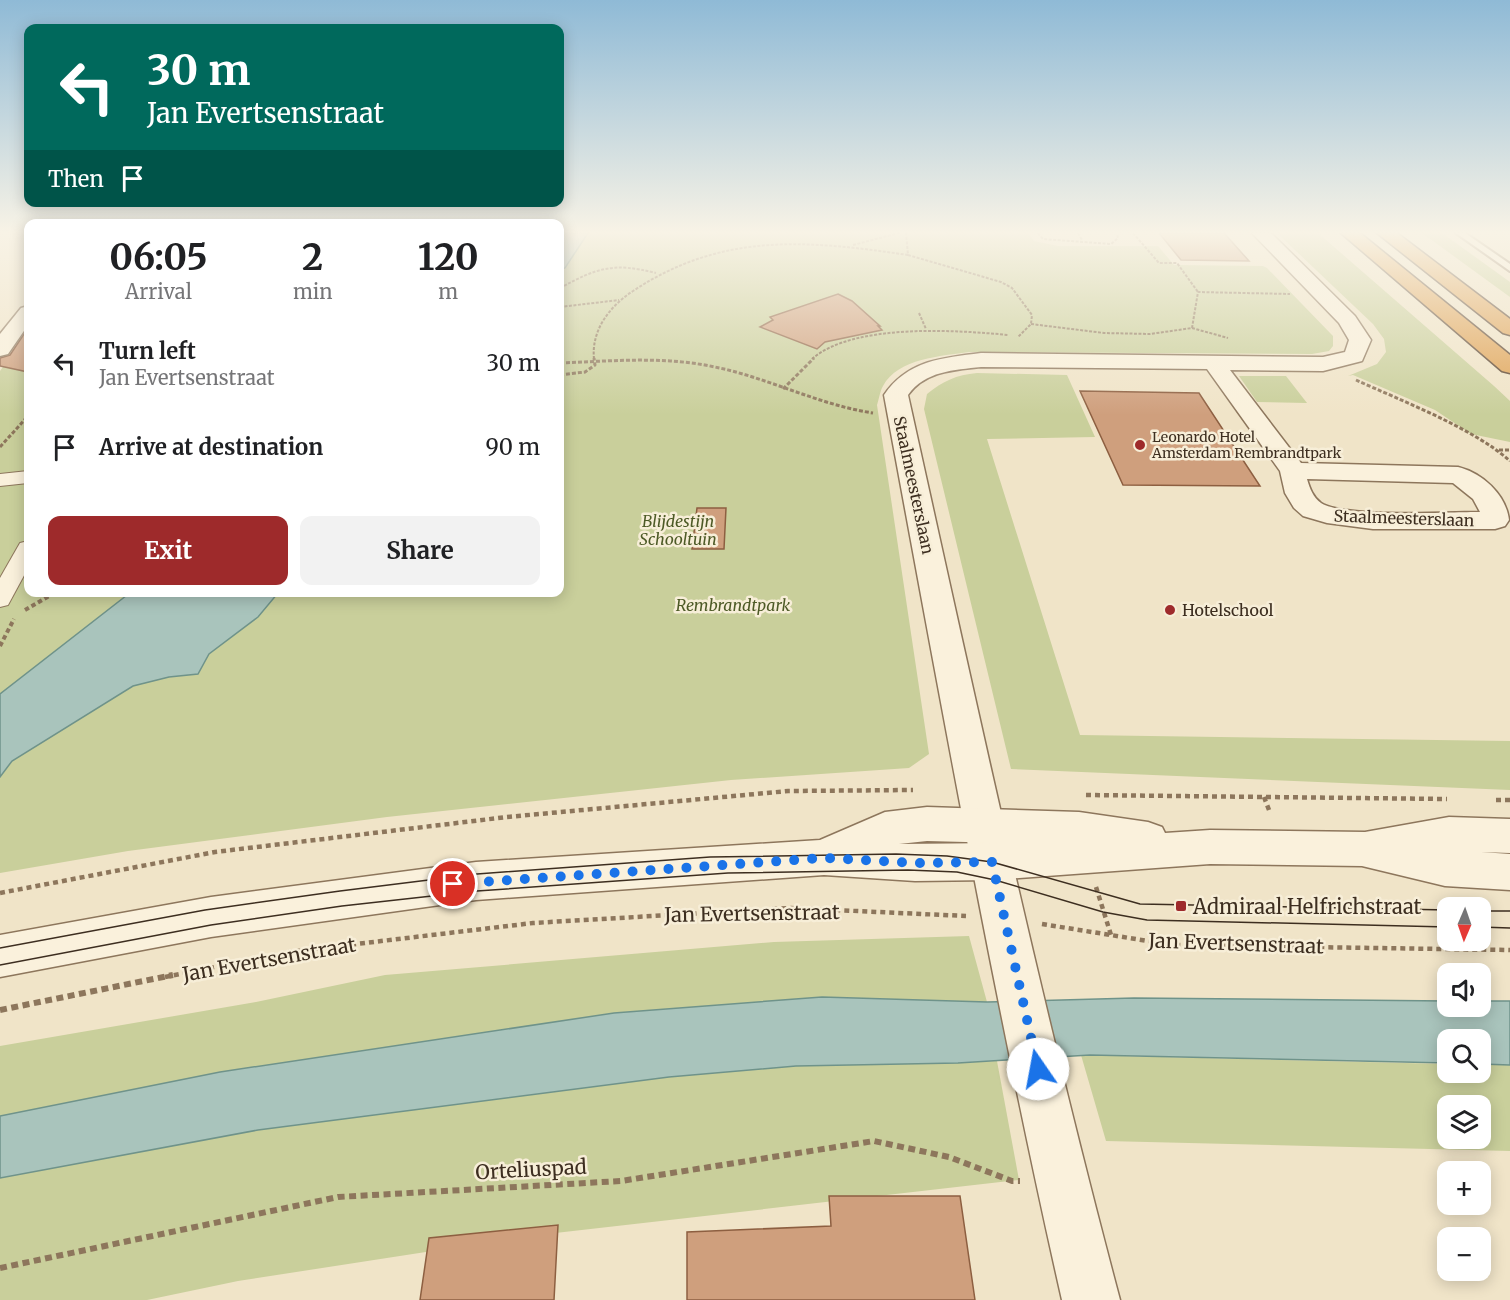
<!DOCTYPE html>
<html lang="en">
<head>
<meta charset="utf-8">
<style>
  body { margin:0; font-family:Merriweather,serif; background:#f2f2f2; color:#202124; height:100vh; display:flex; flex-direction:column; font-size:22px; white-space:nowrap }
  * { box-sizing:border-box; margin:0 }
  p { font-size:20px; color:#757577 }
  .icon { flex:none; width:33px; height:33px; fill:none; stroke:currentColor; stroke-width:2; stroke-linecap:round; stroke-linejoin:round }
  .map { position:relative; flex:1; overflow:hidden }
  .sheet { position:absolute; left:24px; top:219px; width:540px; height:378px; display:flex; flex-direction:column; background:#fff; border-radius:12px; box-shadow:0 3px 15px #0003 }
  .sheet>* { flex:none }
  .guide { position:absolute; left:24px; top:24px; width:540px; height:183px; border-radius:12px; box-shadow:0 3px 15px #0003; background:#00695c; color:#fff; overflow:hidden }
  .needle { width:39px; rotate:182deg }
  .buttons { position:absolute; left:1437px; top:897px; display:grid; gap:12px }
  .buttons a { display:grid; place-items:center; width:54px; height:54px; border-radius:12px; background:#fff; box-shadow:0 3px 15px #0003; font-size:30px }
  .pin { position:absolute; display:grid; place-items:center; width:51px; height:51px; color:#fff; margin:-26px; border:3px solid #fff; border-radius:50%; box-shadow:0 2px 6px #0007 }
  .me { position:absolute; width:66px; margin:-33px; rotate:348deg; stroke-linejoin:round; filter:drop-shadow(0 0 4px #0008) }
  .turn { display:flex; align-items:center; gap:21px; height:126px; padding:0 24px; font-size:27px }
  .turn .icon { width:78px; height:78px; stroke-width:2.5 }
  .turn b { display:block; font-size:42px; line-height:51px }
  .then { display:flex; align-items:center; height:57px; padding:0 24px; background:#0003; gap:12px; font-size:22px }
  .eta { display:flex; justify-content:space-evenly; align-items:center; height:102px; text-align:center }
  .eta b { font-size:36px; font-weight:700; line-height:42px }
  .primary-button { display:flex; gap:12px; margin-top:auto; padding:12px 24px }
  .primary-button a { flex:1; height:69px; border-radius:12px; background:#9e2a2b; color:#fff; font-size:24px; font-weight:700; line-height:69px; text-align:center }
  .primary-button a+a { background:#f2f2f2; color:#202124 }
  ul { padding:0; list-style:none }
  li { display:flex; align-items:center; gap:18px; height:84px; padding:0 24px }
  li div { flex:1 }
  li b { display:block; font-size:22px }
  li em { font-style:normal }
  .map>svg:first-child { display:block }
  .green { fill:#c9cf9b; fill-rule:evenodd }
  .water { fill:#a9c4bc; stroke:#6f938a; stroke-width:1.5 }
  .building { fill:#cf9f7d; stroke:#8d5f41; stroke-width:1.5 }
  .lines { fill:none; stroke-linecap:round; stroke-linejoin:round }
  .service-casing { stroke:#8d765c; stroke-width:4 }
  .pedestrian-casing { stroke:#8d765c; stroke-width:2 }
  .minor-casing { stroke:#8d765c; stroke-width:3 }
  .tertiary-casing { stroke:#8d765c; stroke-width:3 }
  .motorway-casing { stroke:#5b4430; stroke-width:3 }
  .path-far4 { stroke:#8d765c; stroke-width:2; stroke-dasharray:3 1.5; stroke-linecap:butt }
  .path-far3 { stroke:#8d765c; stroke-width:3; stroke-dasharray:4 2; stroke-linecap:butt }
  .path-far2 { stroke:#8d765c; stroke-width:4; stroke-dasharray:4.5 3; stroke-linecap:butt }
  .path-far1 { stroke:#8d765c; stroke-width:4.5; stroke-dasharray:5 4; stroke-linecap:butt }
  .path { stroke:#8d765c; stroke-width:6; stroke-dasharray:7 4.5; stroke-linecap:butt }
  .service { fill:#faf1dc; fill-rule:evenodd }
  .pedestrian { fill:#faf1dc; fill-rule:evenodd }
  .minor { fill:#faf1dc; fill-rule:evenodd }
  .tertiary { fill:#faf1dc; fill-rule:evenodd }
  .motorway { fill:#e0a458; fill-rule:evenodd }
  .tram { stroke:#3d2e20; stroke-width:1.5 }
  .route { stroke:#1a73e8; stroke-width:10; stroke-dasharray:0 18 }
  .poi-dot { fill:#9e2a2b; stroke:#f7eed8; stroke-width:2 }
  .labels { text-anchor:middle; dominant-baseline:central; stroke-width:5; stroke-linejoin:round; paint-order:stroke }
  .far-poi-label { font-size:14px; fill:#3d2e20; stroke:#f7eed8; text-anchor:start }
  .street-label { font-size:16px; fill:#3d2e20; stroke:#f7eed8 }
  .park-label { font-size:16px; font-style:italic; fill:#4d5a26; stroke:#f7eed8 }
  .poi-label { font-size:16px; fill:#3d2e20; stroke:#f7eed8; text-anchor:start }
  .near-poi-label { font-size:20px; fill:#3d2e20; stroke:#f7eed8; text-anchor:start }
  .near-street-label { font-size:20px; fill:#3d2e20; stroke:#f7eed8 }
</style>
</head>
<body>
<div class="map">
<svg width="1510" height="1300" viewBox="0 0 1510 1300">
  <rect width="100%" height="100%" fill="#f0e4c8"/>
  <!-- green -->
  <g class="green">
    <path d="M 560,233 L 1029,233 L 1034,241 L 1058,246 L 1158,246 L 1174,265 L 1263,266 L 1267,268 L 1333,336 L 1333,346 L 1329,351 L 1312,354 L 969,352 C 942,356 898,358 883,386 C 880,391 879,399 877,405 L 929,754 L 909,768 L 731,780 L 387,817 L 128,851 L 0,873 L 0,371 L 28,332 L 28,592 L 560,592 Z"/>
    <polygon points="1277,233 1318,233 1494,386 1510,401 1510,442 1471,434 1435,410 1353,375 1348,376 1377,364 1386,352 1384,339 1373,324"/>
    <polygon points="1422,233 1442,233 1510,282 1510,297"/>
    <path d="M 977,373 L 1067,375 L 1095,437 L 987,439 L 1080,735 L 1510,741 L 1510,790 L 1011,769 L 924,409 L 927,394 C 943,381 956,375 977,373 Z"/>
    <polygon points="1239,376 1286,376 1307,403 1257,402"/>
    <polygon points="969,936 987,1002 822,997 614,1013 220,1072 0,1116 0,1046 256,1002 385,975 774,942"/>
    <path d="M 1081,1055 L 1447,1064 L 1448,1072 L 1480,1072 L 1481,1065 L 1510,1065 L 1510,1151 L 1106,1141 ZM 1448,1106 L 1480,1106 L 1480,1138 L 1448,1138 Z"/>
    <polygon points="997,1061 1019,1180 529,1236 238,1281 147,1300 0,1300 0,1178 258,1130 669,1077 796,1066"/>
  </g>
  <!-- water -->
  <g class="water">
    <polygon points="560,233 588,233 565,268 560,270"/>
    <polygon points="131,592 278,593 258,617 209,654 198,674 169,677 133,686 12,761 0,777 0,694"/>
    <polygon points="822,997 987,1002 1134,998 1447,1001 1448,1006 1480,1006 1481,1001 1510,1001 1510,1065 1481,1064 1480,1040 1448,1040 1447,1063 1090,1055 958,1063 796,1066 669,1077 258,1130 0,1178 0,1116 220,1072 614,1013"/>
  </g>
  <!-- building -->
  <g class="building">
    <polygon points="1159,233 1224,233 1249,261 1181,260"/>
    <polygon points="838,294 852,301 880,326 878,326 882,330 825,342 817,349 760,327 773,320 770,317"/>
    <polygon points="28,328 28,372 0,366 0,358 10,355"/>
    <polygon points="1080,391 1199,393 1260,486 1123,485"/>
    <polygon points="697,508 726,508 724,549 692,549"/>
    <polygon points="829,1196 960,1196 975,1300 687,1300 687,1232 831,1226"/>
    <polygon points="558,1225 554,1300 420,1300 429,1238"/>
  </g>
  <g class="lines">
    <!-- service casing -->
    <g class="service-casing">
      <polygon id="service" points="1456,233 1465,233 1510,264 1510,271"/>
    </g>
    <!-- pedestrian casing -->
    <g class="pedestrian-casing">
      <g id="pedestrian">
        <polygon points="28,471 28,483 0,486 0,474"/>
        <polygon points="28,541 28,568 8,605 0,607 0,578 20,543"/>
      </g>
    </g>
    <!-- minor casing -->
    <g class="minor-casing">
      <g id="minor">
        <path d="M 1252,233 L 1271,233 L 1355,316 L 1371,340 L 1362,361 L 1323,371 L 1230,370 L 1301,463 L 1458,467 C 1482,473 1506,494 1509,520 L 1505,526 L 1495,529 L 1373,529 L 1327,523 L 1303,516 L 1294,508 L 1285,493 L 1280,471 L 1207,369 L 981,367 C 954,370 925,371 908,395 C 975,698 1040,1000 1120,1300 L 1062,1300 C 994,1000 940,697 884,395 C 908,360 942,358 981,353 L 1323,357 L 1345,352 L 1349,340 L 1339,323 ZM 1307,479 L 1453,483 L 1473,499 L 1480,512 C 1448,512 1345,518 1321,503 C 1313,497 1310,489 1307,479 Z"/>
        <polygon points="28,306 28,325 8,354 0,356 0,334 21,308"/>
      </g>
    </g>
    <!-- tertiary casing -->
    <g class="tertiary-casing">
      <path id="tertiary" d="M 927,807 L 1079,812 L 1148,822 L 1162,827 L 1165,833 L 1210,830 L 1365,832 L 1449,817 L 1510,819 L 1510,853 L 1481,852 L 1510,854 L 1510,890 L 1445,886 L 1362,866 L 1210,864 L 992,880 L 915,881 L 824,875 L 476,900 L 211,937 L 0,977 L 0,935 L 211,897 L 476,862 L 820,840 L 885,812 ZM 927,841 L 1004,843 L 899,844 Z"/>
    </g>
    <!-- motorway casing -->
    <g class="motorway-casing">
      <g id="motorway">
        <polygon points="1341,233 1360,233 1510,355 1510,373 1502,371"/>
        <polygon points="1377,233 1397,233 1510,319 1510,335 1503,333"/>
      </g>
    </g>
    <!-- path-far4 -->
    <g class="path-far4">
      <polyline points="1038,233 1043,239 1111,244 1118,238 1117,233"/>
      <polyline points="1078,233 1082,240"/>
      <polyline points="1133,233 1159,263 1177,263 1198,292"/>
      <polyline points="853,245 899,233"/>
      <polyline points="908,255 1001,282 1012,288 1032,315 1031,324 1018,337"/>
      <path d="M 560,288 C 597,268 613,262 656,273"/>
      <polyline points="560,307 619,300"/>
      <polyline points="919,313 926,329"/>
      <polyline points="1031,324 1104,333 1150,334 1192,328 1228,338"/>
      <polyline points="1192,328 1198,292 1290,294"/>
      <path d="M 594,359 C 591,330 610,306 633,291 C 722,232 807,240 908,255 L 906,233"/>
      <path d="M 812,359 C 853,323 956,330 1008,335"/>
    </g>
    <!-- path-far3 -->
    <g class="path-far3">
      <path d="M 560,363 C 612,361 664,356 715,367 C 769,378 819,405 873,413"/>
      <polyline points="560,375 585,372 595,365 594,358"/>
      <path d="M 1356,380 C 1402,401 1473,428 1510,461"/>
      <polyline points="783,389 814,358"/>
      <polyline points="0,447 28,416"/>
      <polyline points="1499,450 1510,450"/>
    </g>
    <!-- path-far2 -->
    <g class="path-far2">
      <polyline points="25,610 56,592"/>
      <polyline points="0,646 14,619"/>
    </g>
    <!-- path-far1 -->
    <g class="path-far1">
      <polyline points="1086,795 1447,799"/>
      <polyline points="1264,797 1269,810"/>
      <polyline points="1496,800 1510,800"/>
      <polyline points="1096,887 1111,935"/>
      <polyline points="0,893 215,852 507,817 788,791 913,790"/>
      <polyline points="1042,924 1173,945 1510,950"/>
      <polyline points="165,977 289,952 533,923 790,908 966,916"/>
    </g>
    <!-- path -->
    <g class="path">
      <polyline points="0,1010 173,975"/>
      <polyline points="0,1268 338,1197 621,1181 874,1141 949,1157 1012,1181 1020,1181"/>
    </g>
    <!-- service -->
    <use href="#service" class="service"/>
    <!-- pedestrian -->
    <use href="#pedestrian" class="pedestrian"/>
    <!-- minor -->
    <use href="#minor" class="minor"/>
    <!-- tertiary -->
    <use href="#tertiary" class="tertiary"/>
    <!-- motorway -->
    <use href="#motorway" class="motorway"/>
    <!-- tram -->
    <g class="tram">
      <polyline points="1480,911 1510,911"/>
      <polyline points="1480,927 1510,928"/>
      <polyline points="0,948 205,910 340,891 477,874 710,857 896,854 947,856 992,862 1140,904 1448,910"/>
      <polyline points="0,965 211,925 342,906 477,891 728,873 908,870 957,872 995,880 1103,912 1147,920 1448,927"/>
    </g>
  </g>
  <!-- sky -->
  <linearGradient id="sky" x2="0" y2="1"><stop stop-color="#8fbad6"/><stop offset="0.56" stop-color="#f8f3e6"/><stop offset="1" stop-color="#f8f3e6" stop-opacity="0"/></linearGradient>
  <rect width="1510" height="415" fill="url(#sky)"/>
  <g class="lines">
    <!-- route -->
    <polyline class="route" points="453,884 824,858 915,863 992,862 1038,1069"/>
  </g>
  <!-- markers -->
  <g class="poi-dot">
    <circle cx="1140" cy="445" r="6"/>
    <circle cx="1170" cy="610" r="6"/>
    <rect x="1175" y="900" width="12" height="12" rx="3"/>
  </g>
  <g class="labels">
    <!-- far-poi labels -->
    <g class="far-poi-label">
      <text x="1152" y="437">Leonardo Hotel<tspan x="1152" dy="16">Amsterdam Rembrandtpark</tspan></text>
    </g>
    <!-- street labels -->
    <g class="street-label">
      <text transform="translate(914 485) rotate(78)">Staalmeesterslaan</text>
      <text transform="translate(1404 518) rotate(2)">Staalmeesterslaan</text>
    </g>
    <!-- park labels -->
    <g class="park-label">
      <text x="678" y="521">Blijdestijn<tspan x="678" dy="18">Schooltuin</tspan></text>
      <text x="733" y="605">Rembrandtpark</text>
    </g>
    <!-- poi labels -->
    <g class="poi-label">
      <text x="1182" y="610">Hotelschool</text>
    </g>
    <!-- near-poi labels -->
    <g class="near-poi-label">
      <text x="1193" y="906">Admiraal Helfrichstraat</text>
    </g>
    <!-- near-street labels -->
    <g class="near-street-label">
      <text transform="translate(752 913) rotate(-1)">Jan Evertsenstraat</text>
      <text transform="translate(1236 943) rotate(2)">Jan Evertsenstraat</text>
      <text transform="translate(269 959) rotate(-10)">Jan Evertsenstraat</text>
      <text transform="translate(531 1169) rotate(-3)">Orteliuspad</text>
    </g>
  </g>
</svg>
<div class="buttons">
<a><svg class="needle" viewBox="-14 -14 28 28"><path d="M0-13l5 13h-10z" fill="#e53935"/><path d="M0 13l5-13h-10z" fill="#757577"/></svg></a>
<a><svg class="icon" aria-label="sound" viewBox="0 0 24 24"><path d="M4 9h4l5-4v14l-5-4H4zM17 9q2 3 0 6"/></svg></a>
<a><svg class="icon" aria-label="search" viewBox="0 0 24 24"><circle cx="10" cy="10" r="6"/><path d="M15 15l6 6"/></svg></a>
<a><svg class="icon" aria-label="layers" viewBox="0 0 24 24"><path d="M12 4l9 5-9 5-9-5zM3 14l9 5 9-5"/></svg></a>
<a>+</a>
<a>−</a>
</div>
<div class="pin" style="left:453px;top:884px;background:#d93025"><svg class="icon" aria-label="arrive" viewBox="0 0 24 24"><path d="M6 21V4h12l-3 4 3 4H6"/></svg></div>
<svg class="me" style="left:1038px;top:1069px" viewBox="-20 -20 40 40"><circle r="19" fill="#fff"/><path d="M0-13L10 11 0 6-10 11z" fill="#1a73e8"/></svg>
<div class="guide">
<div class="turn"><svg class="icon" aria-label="left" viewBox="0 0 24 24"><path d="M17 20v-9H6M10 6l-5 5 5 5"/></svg><div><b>30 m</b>Jan Evertsenstraat</div></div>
<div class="then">Then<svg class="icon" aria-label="arrive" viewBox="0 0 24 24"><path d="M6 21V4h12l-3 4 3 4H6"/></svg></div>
</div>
<section class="sheet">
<div class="eta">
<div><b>06:05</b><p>Arrival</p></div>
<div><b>2</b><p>min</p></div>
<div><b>120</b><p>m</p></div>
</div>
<ul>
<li><svg class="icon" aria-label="left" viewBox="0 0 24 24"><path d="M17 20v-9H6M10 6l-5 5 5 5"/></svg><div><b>Turn left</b><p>Jan Evertsenstraat</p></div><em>30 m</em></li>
<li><svg class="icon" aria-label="arrive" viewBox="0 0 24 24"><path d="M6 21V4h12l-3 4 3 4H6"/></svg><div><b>Arrive at destination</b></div><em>90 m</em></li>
</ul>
<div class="primary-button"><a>Exit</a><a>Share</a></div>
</section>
</div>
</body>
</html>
